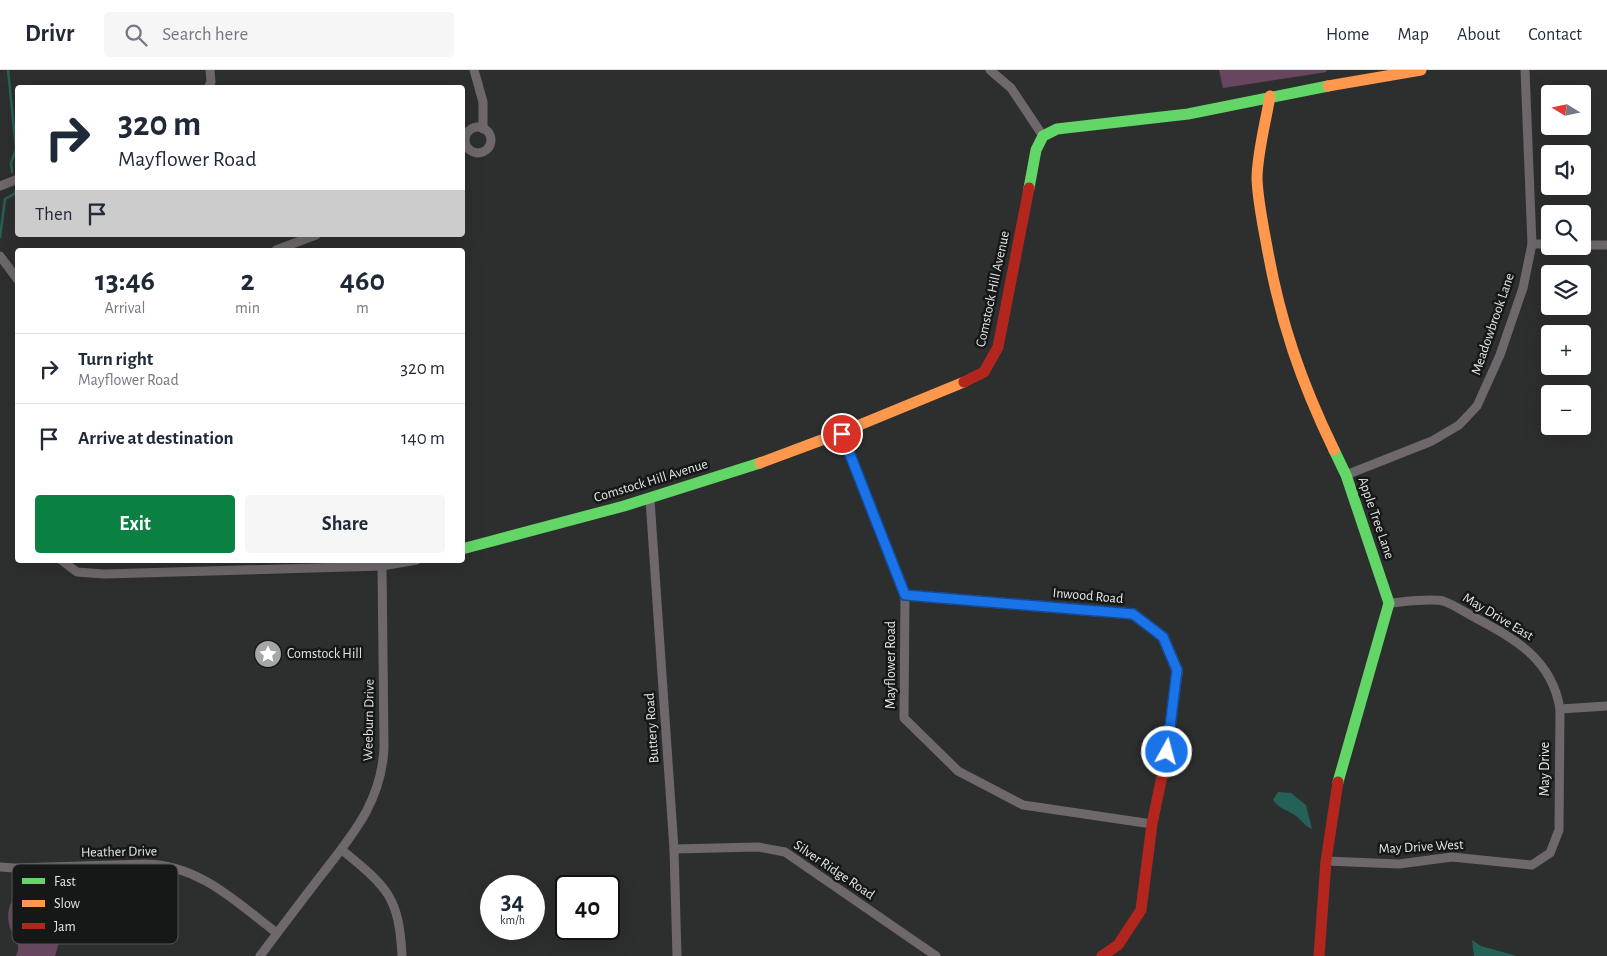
<!DOCTYPE html>
<html lang="en">
<head>
<meta charset="utf-8">
<style>
  body { margin:0; font-family:"Alegreya Sans",sans-serif; background:#f6f6f7; color:#1f2937; height:100vh; display:flex; flex-direction:column; font-size:19px; white-space:nowrap }
  * { box-sizing:border-box; margin:0 }
  p { font-size:16px; color:#747a83 }
  .icon { flex:none; width:28px; height:28px; fill:none; stroke:currentColor; stroke-width:2; stroke-linecap:round; stroke-linejoin:round }
  .map { position:relative; flex:1; overflow:hidden }
  .details { position:absolute; left:15px; top:178px; width:450px; height:315px; display:flex; flex-direction:column; background:#fff; border-radius:5px; box-shadow:0 5px 20px #0002 }
  .details>* { flex:none }
  .banner { position:absolute; left:15px; top:15px; width:450px; height:152px; border-radius:5px; box-shadow:0 5px 20px #0002; background:#fff; color:#1f2937; overflow:hidden }
  .needle { width:32px; rotate:280deg }
  .controls { position:absolute; left:1541px; top:15px; display:grid; gap:10px }
  .controls a { display:grid; place-items:center; width:50px; height:50px; border-radius:5px; background:#fff; box-shadow:0 5px 20px #0002; font-size:25px }
  .speed { position:absolute; left:480px; top:805px; display:flex; gap:10px; font-size:25px; font-weight:700; text-align:center }
  .speed>* { display:grid; place-content:center; width:65px; height:65px; border-radius:50%; background:#fff; box-shadow:0 5px 20px #0002; line-height:1 }
  .speed small { font-size:12px; font-weight:400 }
  .speed .limit { border:2px solid #111; border-radius:8px; background:#fff; color:#111 }
  .pin { position:absolute; display:grid; place-items:center; width:42px; height:42px; color:#fff; margin:-21px; border:2px solid #fff; border-radius:50%; box-shadow:0 1px 5px #0007 }
  .me { position:absolute; width:55px; margin:-28px; rotate:7deg; stroke-linejoin:round; filter:drop-shadow(0 0 4px #0008) }
  .turn { display:flex; align-items:center; gap:18px; height:105px; padding:0 20px; font-size:22px }
  .turn .icon { width:65px; height:65px; stroke-width:2.5 }
  .turn b { display:block; font-size:35px; line-height:42px }
  .then { display:flex; align-items:center; height:48px; padding:0 20px; background:#0003; gap:10px; font-size:19px }
  .eta { display:flex; justify-content:space-evenly; align-items:center; height:85px; text-align:center }
  .eta b { font-size:30px; font-weight:600; line-height:35px }
  .primary-button { display:flex; gap:10px; margin-top:auto; padding:10px 20px }
  .primary-button a { flex:1; height:58px; border-radius:5px; background:#0b8043; color:#fff; font-size:20px; font-weight:600; line-height:58px; text-align:center }
  .primary-button a+a { background:#f6f6f7; color:#1f2937 }
  ul { padding:0; list-style:none }
  li { display:flex; align-items:center; gap:15px; height:70px; padding:0 20px; border-top:1px solid #e0e1e3 }
  li div { flex:1 }
  li b { display:block; font-size:19px }
  li em { font-style:normal }
  header { display:flex; align-items:center; gap:30px; box-sizing:border-box; height:70px; padding:0 25px; background:#fff; border-bottom:1px solid #e0e1e3 }
  header strong { font-size:24px }
  nav { display:flex; gap:28px; margin-inline-start:auto; font-size:18px }
  .search { width:350px; height:45px; background:#f6f6f7; display:flex; align-items:center; gap:12px; box-sizing:border-box; padding:0 18px; border-radius:5px; color:#747a83; font-size:19px }
  .map>svg:first-child { display:block }
  .green { fill:#694660 }
  .water { fill:#256156 }
  .lines { fill:none; stroke-linecap:round; stroke-linejoin:round }
  .stream { stroke:#256156; stroke-width:2.5 }
  .street { stroke:#6e686c; stroke-width:9 }
  .fast { stroke:#63d668; stroke-width:11 }
  .slow { stroke:#ff974d; stroke-width:11 }
  .jam { stroke:#b3261e; stroke-width:11 }
  .route-casing { stroke:#114b97; stroke-width:12 }
  .route { stroke:#1a73e8; stroke-width:9 }
  .labels { text-anchor:middle; dominant-baseline:central; stroke-width:5; stroke-linejoin:round; paint-order:stroke }
  .street-label { font-size:14px; fill:#e4e7e6; stroke:#161817 }
  .poi-label { font-size:14px; fill:#e4e7e6; stroke:#161817; text-anchor:start }
  .key { fill:#161817; stroke:#545655; stroke-width:1 }
  .key-label { font-size:14px; fill:#e4e7e6 }
</style>
</head>
<body>
<header>
<strong>Drivr</strong>
<div class="search"><svg class="icon" aria-label="search" viewBox="0 0 24 24"><circle cx="10" cy="10" r="6"/><path d="M15 15l6 6"/></svg>Search here</div>
<nav><a>Home</a><a>Map</a><a>About</a><a>Contact</a></nav>
</header>
<div class="map">
<svg width="1607" height="886" viewBox="0 0 1607 886">
  <rect width="100%" height="100%" fill="#2d2f2e"/>
  <!-- green -->
  <g class="green">
    <polygon points="1219,0 1326,0 1327,2 1223,18"/>
    <path d="M 49,807 C 66,827 63,859 56,883 L 55,886 L 16,886 C 23,873 11,865 9,854 C 4,827 26,812 49,807 Z"/>
  </g>
  <!-- water -->
  <g class="water">
    <path d="M 1278,722 L 1291,723 L 1306,735 L 1312,759 C 1305,756 1302,751 1296,746 C 1288,740 1279,739 1273,730 Z"/>
    <polygon points="1472,870 1481,876 1517,886 1474,886"/>
  </g>
  <g class="lines">
    <!-- stream -->
    <g class="stream">
      <polyline points="8,0 16,79 11,93 12,102"/>
      <polyline points="0,167 5,129 14,124 17,118"/>
    </g>
    <!-- street -->
    <g class="street">
      <polyline points="474,0 483,32 483,59"/>
      <polyline points="990,0 1011,18 1043,66"/>
      <polyline points="208,18 211,12 210,0"/>
      <circle cx="478" cy="70" r="13"/>
      <polyline points="0,116 18,109"/>
      <polyline points="1532,174 1550,174"/>
      <polyline points="1582,175 1607,175"/>
      <polyline points="276,180 316,165"/>
      <polyline points="0,186 18,210"/>
      <polyline points="842,364 905,525 904,648 958,701 1023,735 1152,754"/>
      <polyline points="1346,405 1432,371 1459,355 1477,336 1500,285 1523,218 1532,174 1525,0"/>
      <polyline points="650,430 674,779 677,886"/>
      <polyline points="61,490 77,502 104,504 382,496 417,490"/>
      <polyline points="1560,639 1607,636"/>
      <polyline points="674,779 758,777 785,782 936,886"/>
      <path d="M 342,780 C 387,817 399,826 402,886"/>
      <path d="M 1326,791 L 1399,794 L 1452,787 L 1532,795 L 1550,783 L 1559,760 L 1560,639 C 1552,589 1515,569 1474,547 C 1464,542 1453,534 1443,531 C 1429,528 1403,532 1389,533"/>
      <path d="M 0,797 L 15,798 L 146,794 C 200,795 237,833 277,863"/>
      <path d="M 260,886 C 281,858 302,830 323,803 C 354,763 382,730 384,677 L 382,496"/>
    </g>
    <!-- fast -->
    <g class="fast">
      <polyline points="1029,118 1036,80 1043,66 1057,59 1188,44 1328,16"/>
      <polyline points="1334,380 1346,405 1389,533 1338,712"/>
      <polyline points="462,479 624,436 760,393"/>
      <polyline points="905,525 1133,544 1163,567 1177,600 1177,604"/>
    </g>
    <!-- slow -->
    <g class="slow">
      <polyline points="1328,16 1421,0"/>
      <path d="M 1270,26 C 1266,51 1257,84 1257,109 C 1258,132 1263,155 1267,177 C 1280,251 1301,312 1334,380"/>
      <polyline points="760,393 835,365 964,312"/>
    </g>
    <!-- jam -->
    <g class="jam">
      <polyline points="964,312 984,302 998,277 1029,118"/>
      <polyline points="1102,886 1118,875 1141,840 1152,754 1167,682 1177,604"/>
      <polyline points="1319,886 1326,791 1338,712"/>
    </g>
  </g>
  <g class="lines">
    <!-- route casing -->
    <g class="route-casing">
      <polyline id="route" points="842,364 905,525 1133,544 1163,567 1177,600 1167,682"/>
    </g>
    <!-- route -->
    <use href="#route" class="route"/>
  </g>
  <!-- icons -->
  <defs>
    <g id="sight-disc" transform="scale(1.4375)"><circle r="9.5" fill="#a4a7a6" stroke="#161817"/><path d="M0-6L1.8-2.2L6-1.7L2.9 1.2L3.7 5.4L0 3.3L-3.7 5.4L-2.9 1.2L-6-1.7L-1.8-2.2Z" fill="#fff"/></g>
  </defs>
  <g fill-rule="evenodd">
    <use href="#sight-disc" x="268" y="584"/>
  </g>
  <g class="labels">
    <!-- street labels -->
    <g class="street-label">
      <text transform="translate(993 219) rotate(-78)">Comstock Hill Avenue</text>
      <text transform="translate(1493 254) rotate(-71)">Meadowbrook Lane</text>
      <text transform="translate(651 411) rotate(-17)">Comstock Hill Avenue</text>
      <text transform="translate(1376 448) rotate(71)">Apple Tree Lane</text>
      <text transform="translate(1088 526) rotate(5)">Inwood Road</text>
      <text transform="translate(1498 547) rotate(31)">May Drive East</text>
      <text transform="translate(891 595) rotate(-90)">Mayflower Road</text>
      <text transform="translate(369 650) rotate(-89)">Weeburn Drive</text>
      <text transform="translate(652 658) rotate(-94)">Buttery Road</text>
      <text transform="translate(1545 699) rotate(-90)">May Drive</text>
      <text transform="translate(1421 777) rotate(-3)">May Drive West</text>
      <text transform="translate(119 782) rotate(-1)">Heather Drive</text>
      <text transform="translate(834 800) rotate(34)">Silver Ridge Road</text>
    </g>
    <!-- poi labels -->
    <g class="poi-label">
      <text x="287" y="584">Comstock Hill</text>
    </g>
  </g>
  <!-- legend -->
  <rect x="12" y="794" width="166" height="80" rx="8" class="key"/>
  <rect x="22" y="808" width="23" height="6" fill="#63d668"/>
  <rect x="22" y="830" width="23" height="7" fill="#ff974d"/>
  <rect x="22" y="853" width="23" height="6" fill="#b3261e"/>
  <g class="key-label">
    <text x="54" y="816">Fast</text>
    <text x="54" y="838">Slow</text>
    <text x="54" y="861">Jam</text>
  </g>
</svg>
<div class="controls">
<a><svg class="needle" viewBox="-14 -14 28 28"><path d="M0-13l5 13h-10z" fill="#e53935"/><path d="M0 13l5-13h-10z" fill="#747a83"/></svg></a>
<a><svg class="icon" aria-label="sound" viewBox="0 0 24 24"><path d="M4 9h4l5-4v14l-5-4H4zM17 9q2 3 0 6"/></svg></a>
<a><svg class="icon" aria-label="search" viewBox="0 0 24 24"><circle cx="10" cy="10" r="6"/><path d="M15 15l6 6"/></svg></a>
<a><svg class="icon" aria-label="layers" viewBox="0 0 24 24"><path d="M12 4l9 5-9 5-9-5zM3 14l9 5 9-5"/></svg></a>
<a>+</a>
<a>−</a>
</div>
<div class="speed"><div>34<small>km/h</small></div><div class="limit">40</div></div>
<div class="pin" style="left:842px;top:364px;background:#d93025"><svg class="icon" aria-label="arrive" viewBox="0 0 24 24"><path d="M6 21V4h12l-3 4 3 4H6"/></svg></div>
<svg class="me" style="left:1167px;top:682px" viewBox="-20 -20 40 40"><circle r="17" fill="#1a73e8" stroke="#fff" stroke-width="3"/><path d="M0-11L8 9 0 5-8 9z" fill="#fff"/></svg>
<div class="banner">
<div class="turn"><svg class="icon" aria-label="right" viewBox="0 0 24 24"><path d="M7 20v-9h11M14 6l5 5-5 5"/></svg><div><b>320 m</b>Mayflower Road</div></div>
<div class="then">Then<svg class="icon" aria-label="arrive" viewBox="0 0 24 24"><path d="M6 21V4h12l-3 4 3 4H6"/></svg></div>
</div>
<section class="details">
<div class="eta">
<div><b>13:46</b><p>Arrival</p></div>
<div><b>2</b><p>min</p></div>
<div><b>460</b><p>m</p></div>
</div>
<ul>
<li><svg class="icon" aria-label="right" viewBox="0 0 24 24"><path d="M7 20v-9h11M14 6l5 5-5 5"/></svg><div><b>Turn right</b><p>Mayflower Road</p></div><em>320 m</em></li>
<li><svg class="icon" aria-label="arrive" viewBox="0 0 24 24"><path d="M6 21V4h12l-3 4 3 4H6"/></svg><div><b>Arrive at destination</b></div><em>140 m</em></li>
</ul>
<div class="primary-button"><a>Exit</a><a>Share</a></div>
</section>
</div>
</body>
</html>
